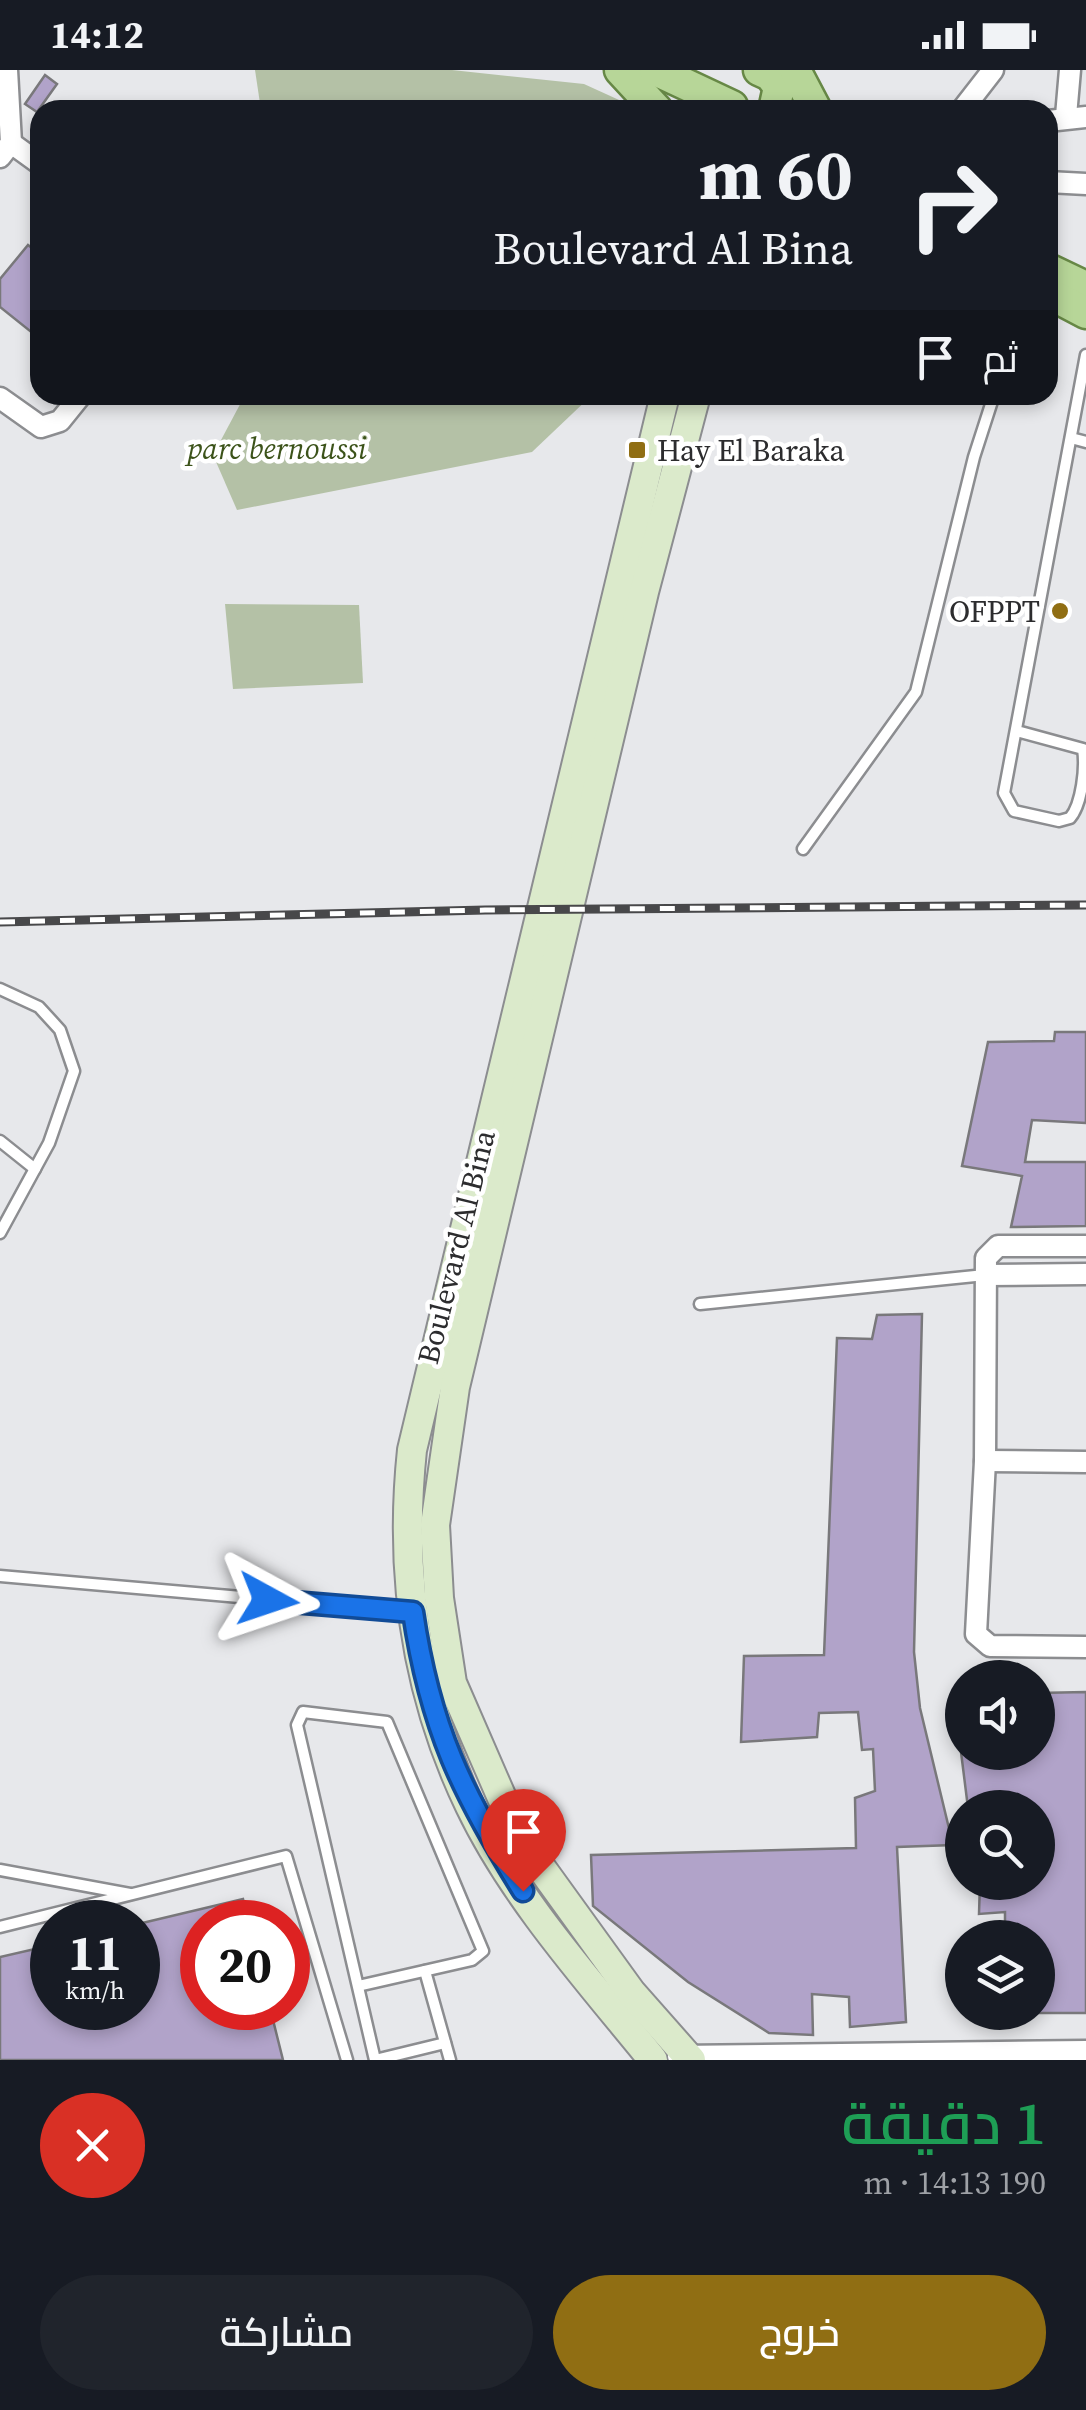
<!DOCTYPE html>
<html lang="ar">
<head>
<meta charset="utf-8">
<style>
  body { margin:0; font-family:"Source Serif 4",Cairo,serif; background:#20242c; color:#f1f3f6; direction:rtl; height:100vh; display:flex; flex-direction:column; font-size:38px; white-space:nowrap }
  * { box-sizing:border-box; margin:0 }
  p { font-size:32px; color:#9ea1a6 }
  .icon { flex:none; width:55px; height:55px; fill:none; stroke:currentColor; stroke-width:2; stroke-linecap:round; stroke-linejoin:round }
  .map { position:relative; height:1990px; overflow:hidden; direction:ltr }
  .drawer { display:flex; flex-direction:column; background:#171b24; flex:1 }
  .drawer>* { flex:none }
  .guide { position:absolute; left:30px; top:30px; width:1028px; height:305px; border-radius:30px; box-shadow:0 5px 15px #0003; direction:rtl; background:#171b24; color:#f1f3f6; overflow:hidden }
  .buttons { position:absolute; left:945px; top:1590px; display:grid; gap:20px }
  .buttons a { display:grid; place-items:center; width:110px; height:110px; border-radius:50%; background:#171b24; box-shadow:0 5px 15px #0003; font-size:50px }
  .speed { position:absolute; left:30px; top:1830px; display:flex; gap:20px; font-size:50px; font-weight:700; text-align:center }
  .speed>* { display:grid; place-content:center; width:130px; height:130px; border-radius:50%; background:#171b24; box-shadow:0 5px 15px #0003; line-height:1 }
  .speed small { font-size:25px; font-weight:400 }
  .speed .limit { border:15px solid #d22; background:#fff; color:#111 }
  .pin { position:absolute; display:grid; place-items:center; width:85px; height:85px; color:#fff; margin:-102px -42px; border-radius:50% 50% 50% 0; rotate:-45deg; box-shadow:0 0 10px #0007 }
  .pin .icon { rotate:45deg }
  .me { position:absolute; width:110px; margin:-55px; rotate:95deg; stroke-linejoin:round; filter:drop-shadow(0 0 8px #0008) }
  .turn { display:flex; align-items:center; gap:35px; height:210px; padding:0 40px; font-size:45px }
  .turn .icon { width:130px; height:130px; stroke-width:2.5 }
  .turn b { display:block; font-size:70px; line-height:85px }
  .then { display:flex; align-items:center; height:95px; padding:0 40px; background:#0003; gap:20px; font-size:38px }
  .round { display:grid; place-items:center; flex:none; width:105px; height:105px; border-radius:52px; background:#20242c }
  .headline { display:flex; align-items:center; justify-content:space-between; height:170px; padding:0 40px }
  h1 { font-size:60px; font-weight:600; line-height:75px; color:#1e9e55 }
  .cta { display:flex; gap:20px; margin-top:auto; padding:20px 40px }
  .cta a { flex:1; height:115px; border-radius:60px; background:#906e13; color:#fff; font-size:40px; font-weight:600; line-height:115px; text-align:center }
  .cta a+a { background:#20242c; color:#f1f3f6 }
  .status { display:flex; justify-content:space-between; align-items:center; height:70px; padding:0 50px; background:#171b24; direction:ltr }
  .status svg { height:28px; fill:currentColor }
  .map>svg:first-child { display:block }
  .green { fill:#b4c1a6 }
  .building { fill:#b1a3c9; stroke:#79787b; stroke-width:2.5 }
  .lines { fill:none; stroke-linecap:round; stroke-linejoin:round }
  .lane-casing { stroke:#8c8d90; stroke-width:15 }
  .street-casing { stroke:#8c8d90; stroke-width:25 }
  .secondary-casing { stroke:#8c8d90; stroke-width:32 }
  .primary-casing { stroke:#678846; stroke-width:35 }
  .lane { stroke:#fff; stroke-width:10 }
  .street { stroke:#fff; stroke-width:20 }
  .secondary { stroke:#dbeacb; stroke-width:28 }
  .primary { stroke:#b7d698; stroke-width:30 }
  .rail-casing { stroke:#48484a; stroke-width:9 }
  .rail { stroke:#fff; stroke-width:5; stroke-dasharray:15; stroke-linecap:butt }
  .route-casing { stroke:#114b97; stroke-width:25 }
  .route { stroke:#1a73e8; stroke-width:18 }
  .poi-dot { fill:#906e13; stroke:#fff; stroke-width:4 }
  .labels { text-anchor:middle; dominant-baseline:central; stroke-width:9; stroke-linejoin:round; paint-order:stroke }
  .park-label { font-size:30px; font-style:italic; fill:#3c531a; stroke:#fff }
  .poi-label { font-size:30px; fill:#2c2c2e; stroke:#fff; text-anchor:start }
  .street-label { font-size:30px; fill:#2c2c2e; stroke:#fff }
</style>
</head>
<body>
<div class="status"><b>14:12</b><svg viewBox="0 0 49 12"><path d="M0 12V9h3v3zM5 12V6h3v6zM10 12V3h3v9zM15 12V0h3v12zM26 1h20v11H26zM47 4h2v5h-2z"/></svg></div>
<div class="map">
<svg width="1086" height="1990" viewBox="0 0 1086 1990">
  <rect width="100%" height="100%" fill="#e7e8eb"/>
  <!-- green -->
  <g class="green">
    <polygon points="255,0 452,0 584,14 641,40 261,40"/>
    <polygon points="245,325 592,325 532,382 237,440 213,385"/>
    <polygon points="225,534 359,535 363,613 233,619"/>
  </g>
  <!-- building -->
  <g class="building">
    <polygon points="45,5 57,14 37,42 25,34"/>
    <polygon points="28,175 40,184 40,269 0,237 0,209"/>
    <polygon points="1055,962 1086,962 1086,1053 1032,1050 1025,1092 1086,1092 1086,1156 1011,1157 1022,1106 962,1096 988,972 1054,971"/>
    <polygon points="922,1244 914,1582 920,1638 953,1775 897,1777 906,1952 850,1957 849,1927 812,1924 813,1965 769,1963 688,1912 593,1836 591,1785 856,1778 855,1728 875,1721 873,1679 862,1680 858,1642 819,1643 817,1667 741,1672 744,1586 824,1585 837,1268 872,1269 877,1245"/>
    <polygon points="1086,1622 1086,1943 1038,1943 1038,1868 1005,1868 1005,1842 979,1844 980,1812 1038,1812 1038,1738 968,1738 961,1682 1038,1682 1038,1623"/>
    <polygon points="243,1829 249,1852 202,1852 202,1938 270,1938 283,1990 0,1990 0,1887 52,1875 52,1938 138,1938 138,1854"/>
  </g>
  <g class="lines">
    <!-- lane casing -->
    <g class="lane-casing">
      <g id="lane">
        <polyline points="1071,368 1086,372"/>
        <path d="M 1017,661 L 1083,679 C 1086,697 1082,734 1070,748 L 1059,751 L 1014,741 L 1004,723 L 1086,285"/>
        <polyline points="803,779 916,622 974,387 994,325"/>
        <polyline points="0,919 39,937 60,960 74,1001 49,1073 0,1163"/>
        <polyline points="0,1071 35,1099"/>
        <polyline points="700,1234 985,1205"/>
        <polyline points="0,1506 412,1542"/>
        <polyline points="0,1800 130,1824"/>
        <polyline points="0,1857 286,1786 347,1990"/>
        <polyline points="425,1901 450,1990"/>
        <polyline points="358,1916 472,1890 483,1881 387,1652 303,1642 297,1655 375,1990 445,1973"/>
      </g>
    </g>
    <!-- street casing -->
    <g class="street-casing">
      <g id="street">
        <polyline points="962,40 993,0"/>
        <polyline points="1066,46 1070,0"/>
        <polyline points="1048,51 1086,47"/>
        <polyline points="11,73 40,94"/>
        <polyline points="0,87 11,73 7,0"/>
        <polyline points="1048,112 1086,114"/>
        <polyline points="0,328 41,357 60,351 81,325"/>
        <polyline points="1086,1176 998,1176 986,1188 985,1391 976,1564 990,1576 1086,1577"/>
        <polyline points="985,1205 1086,1204"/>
        <polyline points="985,1391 1086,1392"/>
        <polyline points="678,1986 1086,1981"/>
      </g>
    </g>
    <!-- secondary casing -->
    <g class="secondary-casing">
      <g id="secondary">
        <path d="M 653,1990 C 589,1911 514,1828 470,1736 C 415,1622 399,1504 412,1380 L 665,325"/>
        <polyline points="691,1990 631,1922 519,1767 452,1613 439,1528 435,1455 455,1317 644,522 696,325"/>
      </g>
    </g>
    <!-- primary casing -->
    <g class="primary-casing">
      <g id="primary">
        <polyline points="620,0 657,40"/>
        <polyline points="655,0 732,36"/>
        <polyline points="759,0 770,5 779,17 774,40"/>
        <polyline points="795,0 816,40"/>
        <polyline points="1048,199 1086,217"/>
        <polyline points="1048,223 1086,243"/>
      </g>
    </g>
    <!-- lane -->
    <use href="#lane" class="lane"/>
    <!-- street -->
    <use href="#street" class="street"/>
    <!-- secondary -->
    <use href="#secondary" class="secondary"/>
    <!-- primary -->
    <use href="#primary" class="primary"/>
    <!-- rail casing -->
    <g class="rail-casing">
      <polyline id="rail" points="0,852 485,840 1086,835"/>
    </g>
    <!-- rail -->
    <use href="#rail" class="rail"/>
  </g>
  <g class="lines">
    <!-- route casing -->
    <g class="route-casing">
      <path id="route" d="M 268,1530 L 413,1542 C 430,1658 462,1723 523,1821"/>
    </g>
    <!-- route -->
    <use href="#route" class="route"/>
  </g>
  <!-- markers -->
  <g class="poi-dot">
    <rect x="627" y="370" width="20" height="20" rx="5"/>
    <circle cx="1060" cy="541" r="10"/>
  </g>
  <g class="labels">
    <!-- park labels -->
    <g class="park-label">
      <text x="277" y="378">parc bernoussi</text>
    </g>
    <!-- poi labels -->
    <g class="poi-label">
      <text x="657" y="380">Hay El Baraka</text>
      <text x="1040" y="541" text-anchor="end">OFPPT</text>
    </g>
    <!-- street labels -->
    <g class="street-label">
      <text transform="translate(456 1177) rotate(-76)">Boulevard Al Bina</text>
    </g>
  </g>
</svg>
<div class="buttons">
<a><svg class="icon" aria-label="sound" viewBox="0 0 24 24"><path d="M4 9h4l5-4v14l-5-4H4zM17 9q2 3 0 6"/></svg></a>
<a><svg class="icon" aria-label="search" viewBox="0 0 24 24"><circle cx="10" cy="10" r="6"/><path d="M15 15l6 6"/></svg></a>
<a><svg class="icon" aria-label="layers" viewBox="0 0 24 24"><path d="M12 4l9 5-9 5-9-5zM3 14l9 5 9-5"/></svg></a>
</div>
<div class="speed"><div>11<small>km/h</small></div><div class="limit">20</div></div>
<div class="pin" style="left:523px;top:1821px;background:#d93025"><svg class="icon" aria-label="arrive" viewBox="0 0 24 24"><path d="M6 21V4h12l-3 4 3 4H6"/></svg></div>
<svg class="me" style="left:268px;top:1530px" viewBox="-20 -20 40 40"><path d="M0-17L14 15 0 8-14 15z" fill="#1a73e8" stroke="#fff" stroke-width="4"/></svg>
<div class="guide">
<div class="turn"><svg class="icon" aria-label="right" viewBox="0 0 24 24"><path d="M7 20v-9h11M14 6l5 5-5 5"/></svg><div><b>60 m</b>Boulevard Al Bina</div></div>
<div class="then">ثم<svg class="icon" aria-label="arrive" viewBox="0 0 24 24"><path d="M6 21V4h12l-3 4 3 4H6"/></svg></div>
</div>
</div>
<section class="drawer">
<div class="headline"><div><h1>1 دقيقة</h1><p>190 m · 14:13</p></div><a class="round" style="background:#d93025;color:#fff"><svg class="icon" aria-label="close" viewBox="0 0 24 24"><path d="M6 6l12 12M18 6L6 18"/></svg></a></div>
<div class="cta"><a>خروج</a><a>مشاركة</a></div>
</section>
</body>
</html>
